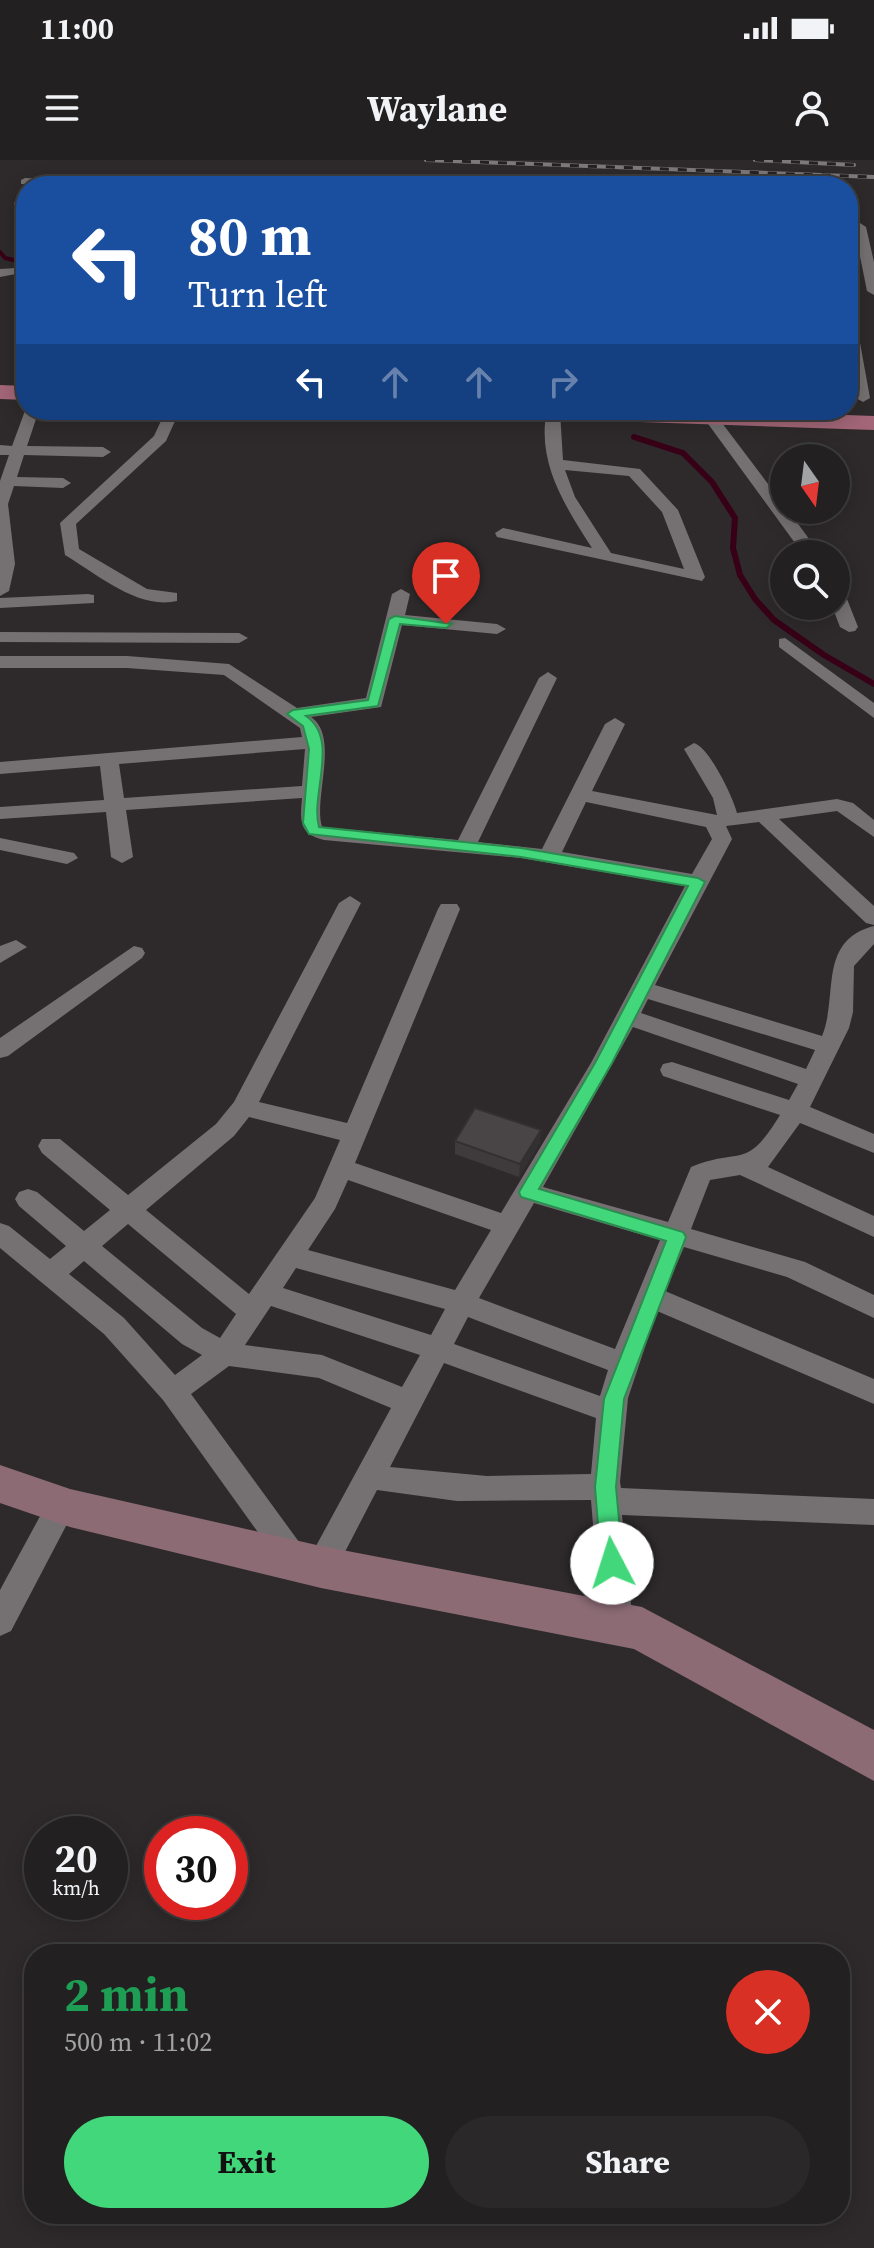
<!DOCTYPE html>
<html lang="en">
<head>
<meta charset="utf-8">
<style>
  body { margin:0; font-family:"Source Serif 4",serif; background:#2a2829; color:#f1f3f6; height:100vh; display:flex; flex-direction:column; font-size:30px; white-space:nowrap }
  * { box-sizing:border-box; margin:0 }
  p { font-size:26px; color:#a2a3a5 }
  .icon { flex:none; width:44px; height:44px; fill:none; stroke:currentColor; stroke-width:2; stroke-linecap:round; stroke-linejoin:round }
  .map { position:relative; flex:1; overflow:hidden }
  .drawer { position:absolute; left:24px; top:1784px; width:826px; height:280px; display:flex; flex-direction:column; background:#222020; border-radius:32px; box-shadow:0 4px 20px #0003,0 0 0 2px #3f3e3e }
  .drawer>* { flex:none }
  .banner { position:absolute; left:16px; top:16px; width:842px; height:244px; border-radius:32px; box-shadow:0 4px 20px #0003,0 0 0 2px #3f3e3e; background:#1a4fa0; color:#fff; overflow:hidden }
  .needle { width:52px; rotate:166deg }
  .buttons { position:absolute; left:770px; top:284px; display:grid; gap:16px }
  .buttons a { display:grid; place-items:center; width:80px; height:80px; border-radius:50%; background:#222020; box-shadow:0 4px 20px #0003,0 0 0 2px #3f3e3e; font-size:40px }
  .speed { position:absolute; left:24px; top:1656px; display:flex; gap:16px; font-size:40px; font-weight:700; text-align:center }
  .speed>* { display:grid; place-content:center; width:104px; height:104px; border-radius:50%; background:#222020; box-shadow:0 4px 20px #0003,0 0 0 2px #3f3e3e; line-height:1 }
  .speed small { font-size:20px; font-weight:400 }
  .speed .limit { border:12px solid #d22; background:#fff; color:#111 }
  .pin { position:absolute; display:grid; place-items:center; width:68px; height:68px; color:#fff; margin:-82px -34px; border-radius:50% 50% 50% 0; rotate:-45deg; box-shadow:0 0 8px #0007 }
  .pin .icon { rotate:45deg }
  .me { position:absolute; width:88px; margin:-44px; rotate:355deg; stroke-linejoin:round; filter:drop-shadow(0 0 6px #0008) }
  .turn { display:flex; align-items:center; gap:28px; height:168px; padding:0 40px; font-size:36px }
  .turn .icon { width:104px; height:104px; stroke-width:2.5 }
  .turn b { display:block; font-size:56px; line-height:68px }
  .lanes { display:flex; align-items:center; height:76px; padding:0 40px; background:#0003; justify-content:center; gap:40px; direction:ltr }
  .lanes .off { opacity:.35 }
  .round { display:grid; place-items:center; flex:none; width:84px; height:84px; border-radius:42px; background:#2a2829 }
  .overview { display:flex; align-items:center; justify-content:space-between; height:136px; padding:0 40px }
  h1 { font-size:48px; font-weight:700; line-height:60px; color:#1e9e55 }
  .action { display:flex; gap:16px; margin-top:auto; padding:16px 40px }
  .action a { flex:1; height:92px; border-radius:48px; background:#42d77b; color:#111; font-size:32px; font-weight:700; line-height:92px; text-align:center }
  .action a+a { background:#2a2829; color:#f1f3f6 }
  .status { display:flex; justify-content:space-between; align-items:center; height:56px; padding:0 40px; background:#222020; direction:ltr }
  .status svg { height:22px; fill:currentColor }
  header { display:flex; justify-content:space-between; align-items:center; height:104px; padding:0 40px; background:#222020; font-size:36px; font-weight:700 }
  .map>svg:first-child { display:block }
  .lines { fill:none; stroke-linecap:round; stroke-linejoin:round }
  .stream-far1 { stroke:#370016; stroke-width:4 }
  .stream { stroke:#370016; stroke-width:6 }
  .street { fill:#757172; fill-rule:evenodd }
  .secondary { fill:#8c6b75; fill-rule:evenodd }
  .primary { fill:#a26678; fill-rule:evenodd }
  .rail-casing { stroke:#7e7a7b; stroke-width:4 }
  .rail { stroke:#252122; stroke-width:3; stroke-dasharray:9; stroke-linecap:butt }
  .wall { fill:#3f3b3c }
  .shaded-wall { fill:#333031 }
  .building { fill:#494546; stroke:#333031; stroke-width:2 }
  .route { fill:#42d77b; stroke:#2b8c50; stroke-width:2 }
</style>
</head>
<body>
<div class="status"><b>11:00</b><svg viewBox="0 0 49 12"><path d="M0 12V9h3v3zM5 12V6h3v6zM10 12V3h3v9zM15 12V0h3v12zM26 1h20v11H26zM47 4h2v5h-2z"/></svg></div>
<header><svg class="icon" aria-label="menu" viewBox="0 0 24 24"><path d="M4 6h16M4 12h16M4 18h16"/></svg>Waylane<svg class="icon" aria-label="person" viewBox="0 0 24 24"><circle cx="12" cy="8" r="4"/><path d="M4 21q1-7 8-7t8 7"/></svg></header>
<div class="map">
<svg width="874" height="2088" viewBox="0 0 874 2088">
  <rect width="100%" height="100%" fill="#2e2a2b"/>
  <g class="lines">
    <!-- stream-far1 -->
    <polyline class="stream-far1" points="0,92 5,98 26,103"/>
    <!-- stream -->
    <polyline class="stream" points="634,277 683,293 712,322 735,358 733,388 740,415 755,439 774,460 824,495 874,524"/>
    <!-- street -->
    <g class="street">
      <polygon points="25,18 119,22 125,26 21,24 21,20"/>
      <polygon points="26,36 26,56 18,54 14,43"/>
      <polygon points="860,63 866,67 874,102 874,135 867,131 854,67"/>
      <polygon points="26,89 26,97 19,97 19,91"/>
      <polygon points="16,108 16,114 0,117 0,109"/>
      <polygon points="848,151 855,155 870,238 863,242 856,238 848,194"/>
      <polygon points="26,248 39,250 27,286 103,287 111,292 103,297 24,295 17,317 63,318 71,323 63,328 14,326 8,344 15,404 9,431 0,436 0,321 9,295 0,295 0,285 12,286"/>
      <path d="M 166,250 L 180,250 L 166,281 L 76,364 L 79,389 L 147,429 L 177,433 L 177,441 C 138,450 97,414 65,395 L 60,363 L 154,276 Z"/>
      <path d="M 547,250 L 560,252 L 563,300 L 640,309 L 678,350 L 705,417 L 702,421 L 497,377 L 495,373 L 503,368 L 592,388 C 565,346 536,302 547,250 ZM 565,310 L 629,316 L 662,352 L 684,409 L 611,393 L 575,337 Z"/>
      <polygon points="706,255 716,255 784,345 784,350 788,350 820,394 803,394 706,261"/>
      <path d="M 401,429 L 410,434 L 405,455 L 497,464 L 506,469 L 497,474 L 402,465 L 381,547 L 311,557 C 340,577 313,638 322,667 L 458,680 L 539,518 L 548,512 L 557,518 L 478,682 L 542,689 L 605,564 L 615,558 L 625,564 L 592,631 L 717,655 L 713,638 L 684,589 L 694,583 C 709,587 733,637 737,653 L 837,639 L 853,643 L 874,660 L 874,677 L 837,651 L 779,659 L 874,746 L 874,765 L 866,763 L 759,662 L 726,666 L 732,679 L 655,825 L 822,876 C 839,835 817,781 874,766 L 874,784 L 854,806 L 853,852 L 849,868 L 810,947 L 874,974 L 874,993 L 800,963 L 768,1007 L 874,1056 L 874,1077 L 740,1015 L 710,1020 L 691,1069 L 805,1102 L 874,1135 L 874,1158 L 787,1117 L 684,1087 L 665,1131 L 874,1219 L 874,1244 L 657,1151 L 628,1238 L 620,1322 L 621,1328 L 874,1339 L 874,1365 L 622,1355 L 633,1464 L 628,1474 L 617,1479 L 606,1474 L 601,1464 L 591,1340 L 457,1341 L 377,1330 L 332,1417 L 321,1421 L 310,1417 L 307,1410 L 296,1414 L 285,1410 L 163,1240 L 104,1174 L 0,1088 L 0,1063 L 9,1066 L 50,1099 L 66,1086 L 19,1046 L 15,1039 L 19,1032 L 28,1029 L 37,1032 L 84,1071 L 110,1050 L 42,993 L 38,986 L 42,979 L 60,979 L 128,1035 L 216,964 L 234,942 L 339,743 L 350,736 L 361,743 L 259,942 L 347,963 L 438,749 L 441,744 L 457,744 L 460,749 L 355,1003 L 501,1053 L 591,903 L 685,726 L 521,698 L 324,680 C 299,674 300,662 302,638 L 126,650 L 133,697 L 122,703 L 111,697 L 106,652 L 0,659 L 0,647 L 104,640 L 100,606 L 0,614 L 0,602 L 302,577 L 300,568 L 224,515 L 127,508 L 0,508 L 0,496 L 127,496 L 229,504 L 297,548 L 366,538 L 392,434 ZM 305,589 L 302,626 L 124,638 L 119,604 ZM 586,642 L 706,667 L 712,679 L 692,714 L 562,692 ZM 648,839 L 815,890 L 806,909 L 641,853 ZM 633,867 L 798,924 L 789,940 L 672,902 L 663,904 L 660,910 L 663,916 L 780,955 C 745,1012 743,986 691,1007 L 668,1062 L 543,1027 ZM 249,957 L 340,980 L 315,1038 L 249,1134 L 146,1050 L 234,976 ZM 348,1020 L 491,1070 L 455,1130 L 308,1090 L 335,1049 ZM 534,1043 L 660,1080 L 615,1189 L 479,1138 ZM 128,1064 L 236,1154 L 220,1178 L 202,1168 L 102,1086 ZM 84,1101 L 182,1184 L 202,1195 L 175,1215 L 124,1158 L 69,1114 ZM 296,1108 L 445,1149 L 431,1175 L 283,1128 ZM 271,1146 L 420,1195 L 402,1227 L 322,1195 L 245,1185 ZM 468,1157 L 608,1210 L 600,1236 L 454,1184 ZM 444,1203 L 596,1258 L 591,1314 L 487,1316 L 390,1307 ZM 229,1206 L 319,1218 L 391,1248 L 310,1397 L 191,1234 Z"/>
      <polygon points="836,429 845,434 858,467 855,471 849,472 840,467 832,446 836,446"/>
      <polygon points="88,434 94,435 94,443 0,448 0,438"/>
      <polygon points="0,472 239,473 248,478 239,483 0,482"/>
      <polygon points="785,478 874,543 874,558 779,487 779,479"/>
      <polygon points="0,678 74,693 78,698 67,704 0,690"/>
      <polygon points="16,780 27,787 0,803 0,786"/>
      <polygon points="134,786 142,788 145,793 142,798 8,896 0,898 0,878"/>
      <polygon points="62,1332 73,1336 77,1345 11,1471 0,1476 0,1430 51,1336"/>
    </g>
    <!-- secondary -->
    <polygon class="secondary" points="0,1305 70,1329 321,1386 642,1447 874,1570 874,1621 634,1489 321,1428 70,1367 0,1343"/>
    <!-- primary -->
    <g class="primary">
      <polygon points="0,225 26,226 26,240 0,239"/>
      <polygon points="240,250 706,250 874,256 874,270 553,259 252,257"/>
    </g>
    <!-- rail casing -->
    <g class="rail-casing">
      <g id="rail">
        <polyline points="426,0 874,17"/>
        <polyline points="755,0 854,5"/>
      </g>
    </g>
    <!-- rail -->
    <use href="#rail" class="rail"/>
  </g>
  <!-- wall -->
  <polygon class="wall" points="455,981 540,983 519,1017 455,994"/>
  <!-- shaded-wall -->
  <polygon class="shaded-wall" points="541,970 540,983 519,1017 520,1004"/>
  <!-- building -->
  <g class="building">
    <polygon points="461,24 495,26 461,26"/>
    <polygon points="475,948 541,970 520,1004 455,981"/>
  </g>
  <!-- route -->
  <path class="route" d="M 395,456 L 452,464 L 446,468 L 400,464 L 378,546 L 306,556 C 340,579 310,635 319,667 L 521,688 L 698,718 L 705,722 L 612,903 L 539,1029 L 683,1072 L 686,1077 L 624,1239 L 616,1327 L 623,1403 L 619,1410 L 612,1413 L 604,1410 L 601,1403 L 595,1327 L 604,1239 L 666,1081 L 521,1037 L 519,1032 L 595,903 L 688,726 L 521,697 L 309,674 L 303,663 L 309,589 L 303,566 L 287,554 L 293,550 L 368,540 L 389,459 Z"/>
</svg>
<div class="buttons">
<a><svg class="needle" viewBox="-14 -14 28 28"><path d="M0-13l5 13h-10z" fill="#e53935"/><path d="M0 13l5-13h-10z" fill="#a2a3a5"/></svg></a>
<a><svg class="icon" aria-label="search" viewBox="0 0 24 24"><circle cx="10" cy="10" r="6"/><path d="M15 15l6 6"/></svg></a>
</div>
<div class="speed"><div>20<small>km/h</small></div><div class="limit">30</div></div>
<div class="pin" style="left:446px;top:464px;background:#d93025"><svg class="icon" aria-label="arrive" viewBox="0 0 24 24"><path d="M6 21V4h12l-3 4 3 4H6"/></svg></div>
<svg class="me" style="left:612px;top:1403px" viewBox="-20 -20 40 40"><circle r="19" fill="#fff"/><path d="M0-13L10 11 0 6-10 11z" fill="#42d77b"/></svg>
<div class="banner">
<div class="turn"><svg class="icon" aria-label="left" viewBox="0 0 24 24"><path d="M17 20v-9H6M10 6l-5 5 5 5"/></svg><div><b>80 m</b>Turn left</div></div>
<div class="lanes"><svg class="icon" aria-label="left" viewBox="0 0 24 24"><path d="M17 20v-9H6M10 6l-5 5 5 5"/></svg><svg class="icon off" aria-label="ahead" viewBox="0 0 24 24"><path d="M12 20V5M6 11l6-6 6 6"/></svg><svg class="icon off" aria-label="ahead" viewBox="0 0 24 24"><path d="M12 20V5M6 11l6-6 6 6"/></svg><svg class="icon off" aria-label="right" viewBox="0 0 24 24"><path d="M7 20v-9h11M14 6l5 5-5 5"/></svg></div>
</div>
<section class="drawer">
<div class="overview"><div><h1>2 min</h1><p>500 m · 11:02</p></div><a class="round" style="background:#d93025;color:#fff"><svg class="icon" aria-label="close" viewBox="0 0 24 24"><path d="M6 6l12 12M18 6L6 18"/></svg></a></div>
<div class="action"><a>Exit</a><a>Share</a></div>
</section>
</div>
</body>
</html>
